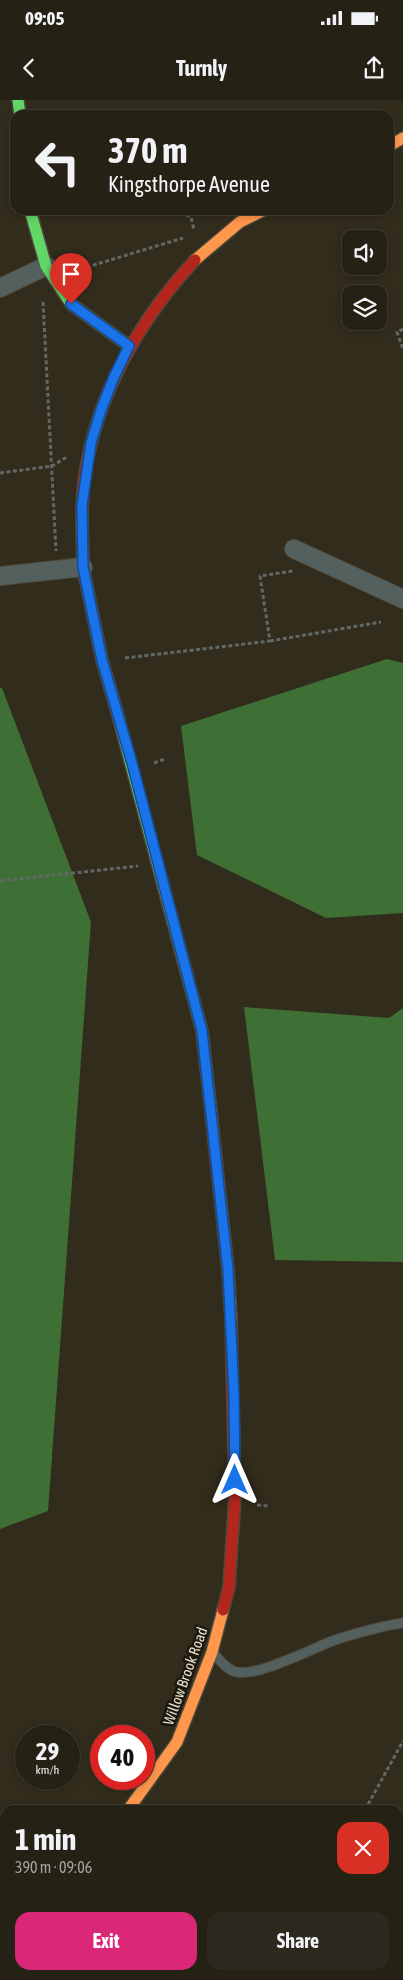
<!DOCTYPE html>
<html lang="en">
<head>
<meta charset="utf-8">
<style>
  body { margin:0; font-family:"Asap Condensed",sans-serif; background:#2e291e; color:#f1f3f6; height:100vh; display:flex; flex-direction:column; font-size:19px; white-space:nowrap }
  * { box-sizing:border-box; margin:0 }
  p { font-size:16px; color:#a4a3a0 }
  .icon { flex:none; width:28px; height:28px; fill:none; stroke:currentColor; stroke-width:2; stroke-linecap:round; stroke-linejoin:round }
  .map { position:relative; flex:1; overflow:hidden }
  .panel { position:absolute; left:0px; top:1705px; width:404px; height:175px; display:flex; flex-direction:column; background:#262115; border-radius:15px 15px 0 0; box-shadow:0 2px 8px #0003,0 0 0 1px #423e34 }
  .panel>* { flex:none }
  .top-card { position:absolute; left:10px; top:10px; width:384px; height:105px; border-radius:15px; box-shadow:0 2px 8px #0003,0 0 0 1px #423e34; background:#262115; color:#f1f3f6; overflow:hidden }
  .buttons { position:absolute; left:342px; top:130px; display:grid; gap:10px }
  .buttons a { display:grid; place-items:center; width:45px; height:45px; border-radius:10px; background:#262115; box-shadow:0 2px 8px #0003,0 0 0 1px #423e34; font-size:25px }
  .speed { position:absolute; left:15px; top:1625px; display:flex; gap:10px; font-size:25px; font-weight:700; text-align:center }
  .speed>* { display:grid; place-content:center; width:65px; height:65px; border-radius:50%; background:#262115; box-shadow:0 2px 8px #0003,0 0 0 1px #423e34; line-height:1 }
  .speed small { font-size:12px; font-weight:400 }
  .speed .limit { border:8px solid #d22; background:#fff; color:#111 }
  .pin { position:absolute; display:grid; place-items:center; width:42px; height:42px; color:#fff; margin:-51px -21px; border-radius:50% 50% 50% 0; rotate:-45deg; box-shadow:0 0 5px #0007 }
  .pin .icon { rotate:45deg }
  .me { position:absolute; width:55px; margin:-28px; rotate:0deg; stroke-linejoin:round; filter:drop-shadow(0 0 4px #0008) }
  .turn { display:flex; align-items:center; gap:18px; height:105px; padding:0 15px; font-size:22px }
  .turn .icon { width:65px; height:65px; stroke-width:2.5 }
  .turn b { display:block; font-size:35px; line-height:42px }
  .round { display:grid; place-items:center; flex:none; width:52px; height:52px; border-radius:15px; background:#2e291e }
  .overview { display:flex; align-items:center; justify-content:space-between; height:85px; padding:0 15px }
  h1 { font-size:30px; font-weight:700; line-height:38px }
  .button { display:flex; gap:10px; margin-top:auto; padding:10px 15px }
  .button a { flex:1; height:58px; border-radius:15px; background:#db2777; color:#fff; font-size:20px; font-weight:700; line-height:58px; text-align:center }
  .button a+a { background:#2e291e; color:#f1f3f6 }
  .status { display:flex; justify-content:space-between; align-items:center; height:35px; padding:0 25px; background:#262115; direction:ltr }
  .status svg { height:14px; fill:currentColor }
  header { display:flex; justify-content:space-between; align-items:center; height:65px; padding:0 15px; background:#262115; font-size:22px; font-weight:700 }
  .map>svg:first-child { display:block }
  .forest { fill:#3e6f34 }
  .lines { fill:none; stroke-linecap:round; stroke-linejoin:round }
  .lane-casing { stroke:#4d483a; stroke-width:11 }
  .street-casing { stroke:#4d483a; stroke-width:20 }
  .fast-casing { stroke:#4d483a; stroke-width:14 }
  .slow-casing { stroke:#4d483a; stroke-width:14 }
  .jam-casing { stroke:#4d483a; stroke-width:14 }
  .path { stroke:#626863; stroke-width:3; stroke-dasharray:4 2.5; stroke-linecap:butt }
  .lane { stroke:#54605e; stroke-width:9 }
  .street { stroke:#54605e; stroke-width:18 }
  .fast { stroke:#63d668; stroke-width:11 }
  .slow { stroke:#ff974d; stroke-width:11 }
  .jam { stroke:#b3261e; stroke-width:11 }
  .route-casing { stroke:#114b97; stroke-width:12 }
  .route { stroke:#1a73e8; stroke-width:9 }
  .labels { text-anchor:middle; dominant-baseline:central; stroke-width:5; stroke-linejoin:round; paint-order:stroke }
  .street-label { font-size:15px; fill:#e5dfce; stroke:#1d180c }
</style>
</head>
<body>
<div class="status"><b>09:05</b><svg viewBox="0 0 49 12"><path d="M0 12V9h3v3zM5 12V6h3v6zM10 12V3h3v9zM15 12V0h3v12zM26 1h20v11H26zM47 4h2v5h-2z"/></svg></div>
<header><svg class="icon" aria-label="back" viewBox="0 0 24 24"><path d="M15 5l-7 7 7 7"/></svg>Turnly<svg class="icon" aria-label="share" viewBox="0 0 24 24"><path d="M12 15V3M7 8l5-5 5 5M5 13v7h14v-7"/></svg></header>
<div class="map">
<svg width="403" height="1880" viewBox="0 0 403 1880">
  <rect width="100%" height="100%" fill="#322c1c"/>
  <!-- forest -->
  <g class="forest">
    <polygon points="387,559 403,563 403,813 326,818 197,755 181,626"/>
    <polygon points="0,588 2,588 91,822 48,1411 0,1429"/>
    <polygon points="244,907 389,918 403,908 403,1162 275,1160"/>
    <polygon points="403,1746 403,1880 324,1880 322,1875 399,1875 399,1750"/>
  </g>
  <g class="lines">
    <!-- lane casing -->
    <g class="lane-casing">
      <g id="lane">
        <polyline points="98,15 99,15"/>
        <path d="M 213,1553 C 219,1559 227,1570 236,1572 C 258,1577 313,1548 335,1540 C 357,1533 381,1526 403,1523"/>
      </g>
    </g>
    <!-- street casing -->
    <g class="street-casing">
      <g id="street">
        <polyline points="0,188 46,166"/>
        <polyline points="294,449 403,499"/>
        <polyline points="0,476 83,467"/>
      </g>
    </g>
    <!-- fast casing -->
    <g class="fast-casing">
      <g id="fast">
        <polyline points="18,0 20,15"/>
        <polyline points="30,110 46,166 71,204 129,246"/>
        <polyline points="117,612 202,931 211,1012"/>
      </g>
    </g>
    <!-- slow casing -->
    <g class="slow-casing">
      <g id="slow">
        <polyline points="389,46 403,38"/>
        <polyline points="195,160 240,122 264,110"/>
        <polyline points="82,420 83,467 102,560 117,612"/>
        <polyline points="211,1012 228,1170 231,1218"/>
        <polyline points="128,1710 177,1642 212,1552 223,1510"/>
      </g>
    </g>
    <!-- jam casing -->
    <g class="jam-casing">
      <g id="jam">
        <path d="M 82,420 C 81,322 130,230 195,160"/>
        <polyline points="223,1510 229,1487 235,1397 231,1218"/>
        <polyline points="0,1855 5,1850"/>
      </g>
    </g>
    <!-- path -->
    <g class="path">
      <polyline points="174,110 191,117 194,130"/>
      <polyline points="74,171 183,138"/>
      <polyline points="43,202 56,451"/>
      <polyline points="403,229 397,232 403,249"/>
      <polyline points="0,373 52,366 67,357"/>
      <polyline points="270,541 381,522"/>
      <polyline points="125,558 270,541 260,476 293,471"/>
      <polyline points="154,663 165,659"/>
      <polyline points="0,781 138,766"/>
      <polyline points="257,1405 269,1406"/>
      <polyline points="365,1710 403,1641"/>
      <polyline points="271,1880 274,1875"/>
    </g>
    <!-- lane -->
    <use href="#lane" class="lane"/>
    <!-- street -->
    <use href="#street" class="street"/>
    <!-- fast -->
    <use href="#fast" class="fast"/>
    <!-- slow -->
    <use href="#slow" class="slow"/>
    <!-- jam -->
    <use href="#jam" class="jam"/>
  </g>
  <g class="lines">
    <!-- route casing -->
    <g class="route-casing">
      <polyline id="route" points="71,204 129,246 114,277 101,310 91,343 82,405 83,467 102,560 132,663 202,931 228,1170 234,1295 235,1380"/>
    </g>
    <!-- route -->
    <use href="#route" class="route"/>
  </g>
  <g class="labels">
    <!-- street labels -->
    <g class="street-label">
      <text transform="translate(185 1576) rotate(-70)">Willow Brook Road</text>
    </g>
  </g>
</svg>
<div class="buttons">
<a><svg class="icon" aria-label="sound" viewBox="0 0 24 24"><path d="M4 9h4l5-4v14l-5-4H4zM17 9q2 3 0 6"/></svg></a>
<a><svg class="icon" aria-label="layers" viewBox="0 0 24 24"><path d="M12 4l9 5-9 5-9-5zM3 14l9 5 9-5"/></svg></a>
</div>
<div class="speed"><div>29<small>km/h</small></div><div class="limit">40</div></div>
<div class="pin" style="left:71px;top:204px;background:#d93025"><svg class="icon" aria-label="arrive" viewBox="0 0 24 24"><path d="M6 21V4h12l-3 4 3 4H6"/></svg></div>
<svg class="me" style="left:235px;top:1380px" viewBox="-20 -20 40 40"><path d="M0-17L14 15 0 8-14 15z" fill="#1a73e8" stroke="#fff" stroke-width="4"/></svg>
<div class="top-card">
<div class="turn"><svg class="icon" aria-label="left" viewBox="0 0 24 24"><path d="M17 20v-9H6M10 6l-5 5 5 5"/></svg><div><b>370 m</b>Kingsthorpe Avenue</div></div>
</div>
<section class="panel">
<div class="overview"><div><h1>1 min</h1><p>390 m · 09:06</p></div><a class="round" style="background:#d93025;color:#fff"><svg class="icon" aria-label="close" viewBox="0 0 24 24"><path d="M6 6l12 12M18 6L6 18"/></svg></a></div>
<div class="button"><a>Exit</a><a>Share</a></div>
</section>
</div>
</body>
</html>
